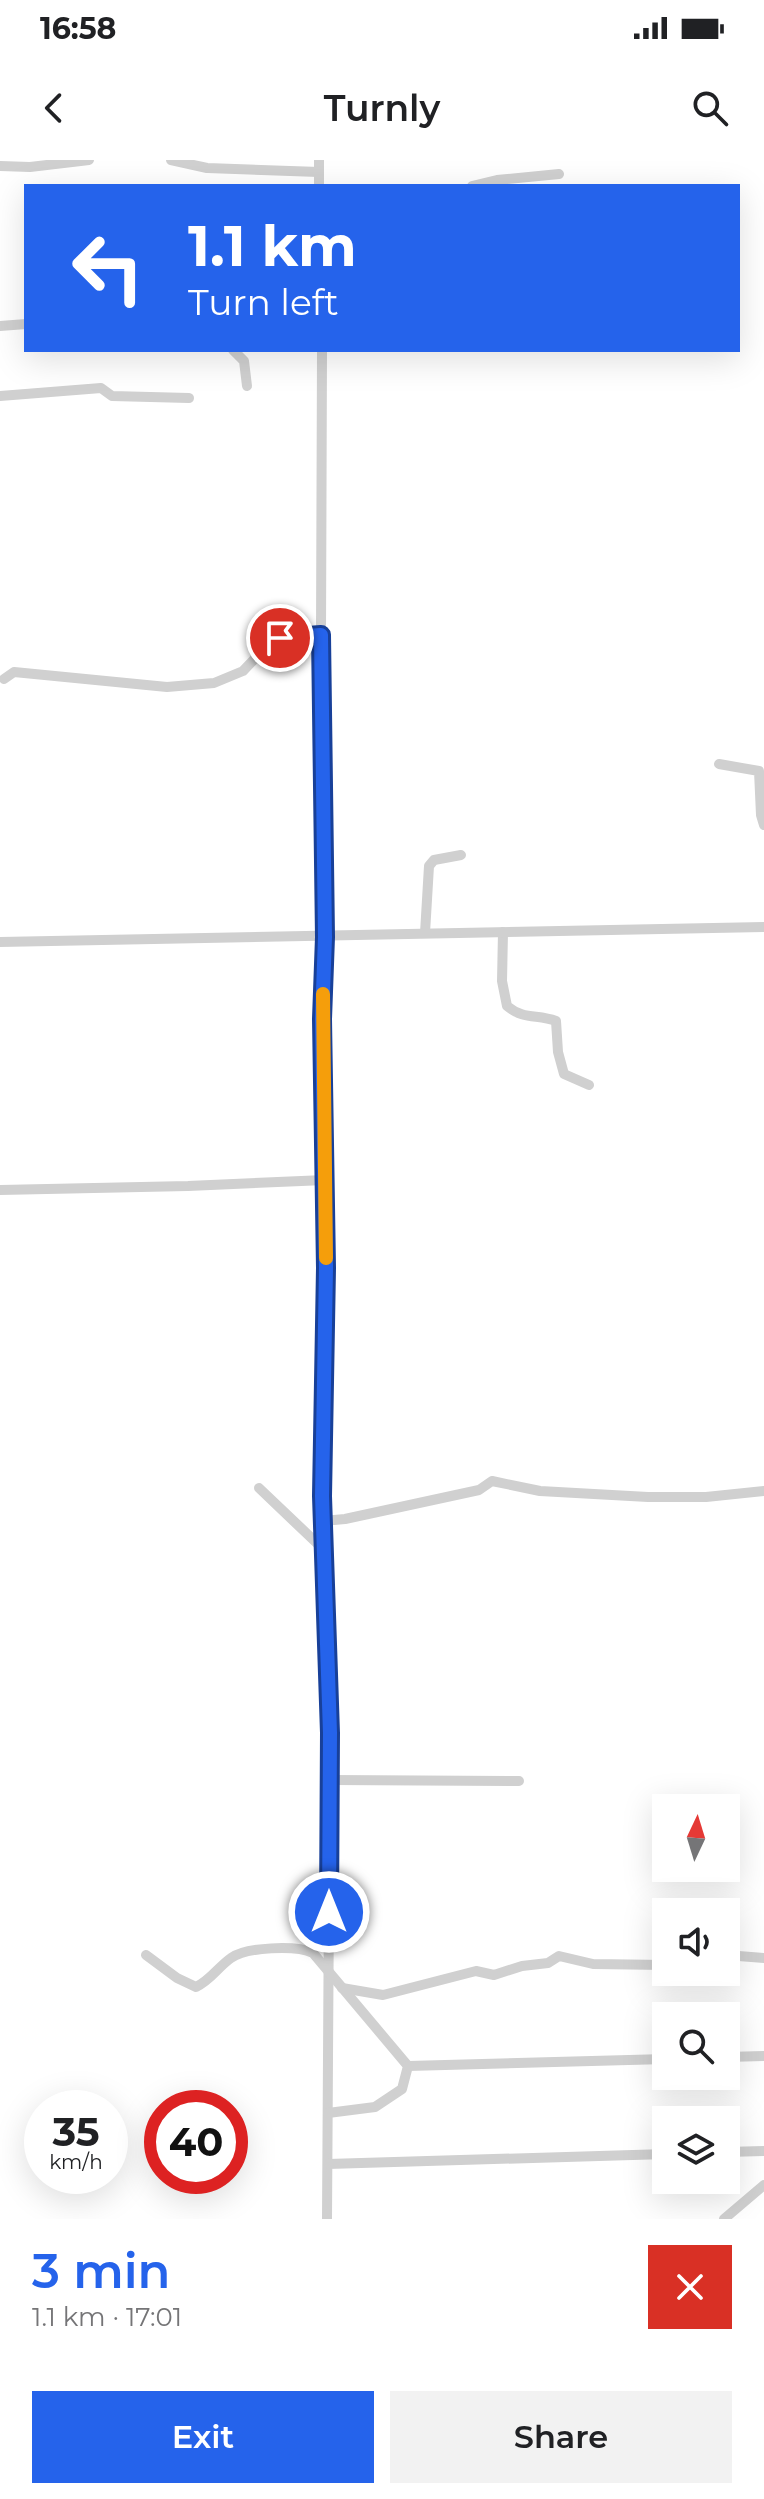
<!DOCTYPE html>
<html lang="en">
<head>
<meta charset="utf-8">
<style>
  body { margin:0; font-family:Montserrat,sans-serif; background:#f2f2f2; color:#202124; height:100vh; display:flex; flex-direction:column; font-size:30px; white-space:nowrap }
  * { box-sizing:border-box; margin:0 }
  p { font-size:26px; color:#757577 }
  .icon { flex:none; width:44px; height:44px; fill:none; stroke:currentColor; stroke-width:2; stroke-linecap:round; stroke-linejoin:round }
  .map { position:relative; height:2059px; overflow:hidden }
  .panel { display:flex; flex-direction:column; background:#fff; flex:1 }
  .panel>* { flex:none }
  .banner { position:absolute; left:24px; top:24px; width:716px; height:168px; border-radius:0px; box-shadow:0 8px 32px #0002; background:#2563eb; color:#fff; overflow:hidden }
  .needle { width:52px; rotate:4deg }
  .controls { position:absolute; left:652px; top:1634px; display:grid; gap:16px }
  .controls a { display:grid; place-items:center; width:88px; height:88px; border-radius:0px; background:#fff; box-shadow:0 8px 32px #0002; font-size:40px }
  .speed { position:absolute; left:24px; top:1930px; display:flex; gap:16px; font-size:40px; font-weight:700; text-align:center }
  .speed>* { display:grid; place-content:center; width:104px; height:104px; border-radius:50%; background:#fff; box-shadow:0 8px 32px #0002; line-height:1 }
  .speed small { font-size:20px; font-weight:400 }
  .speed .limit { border:12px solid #d22; background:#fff; color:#111 }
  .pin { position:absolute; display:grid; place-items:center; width:68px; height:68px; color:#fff; margin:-34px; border:4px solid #fff; border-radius:50%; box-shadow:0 2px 8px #0007 }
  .me { position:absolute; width:88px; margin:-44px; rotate:0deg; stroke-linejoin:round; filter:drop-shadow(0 0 6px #0008) }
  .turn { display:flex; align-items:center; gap:28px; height:168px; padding:0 32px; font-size:36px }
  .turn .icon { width:104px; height:104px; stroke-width:2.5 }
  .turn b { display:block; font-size:56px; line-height:68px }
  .round { display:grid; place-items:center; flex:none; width:84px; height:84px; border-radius:0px; background:#f2f2f2 }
  .head { display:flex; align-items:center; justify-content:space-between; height:136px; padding:0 32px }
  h1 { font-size:48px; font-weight:600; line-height:60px; color:#2563eb }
  .primary-button { display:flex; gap:16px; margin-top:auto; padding:16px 32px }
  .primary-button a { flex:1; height:92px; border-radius:0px; background:#2563eb; color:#fff; font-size:32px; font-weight:600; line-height:92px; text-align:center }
  .primary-button a+a { background:#f2f2f2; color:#202124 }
  .status { display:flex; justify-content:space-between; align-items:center; height:56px; padding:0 40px; background:#fff; direction:ltr }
  .status svg { height:22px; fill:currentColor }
  header { display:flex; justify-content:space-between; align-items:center; height:104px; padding:0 32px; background:#fff; font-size:36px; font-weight:600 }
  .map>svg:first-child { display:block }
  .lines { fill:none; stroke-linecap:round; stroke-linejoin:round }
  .minor { stroke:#d0d0d0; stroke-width:10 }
  .route-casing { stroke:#184099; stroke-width:20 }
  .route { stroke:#2563eb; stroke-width:14 }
  .slow { stroke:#f59e0b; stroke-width:14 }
</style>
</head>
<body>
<div class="status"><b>16:58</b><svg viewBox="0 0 49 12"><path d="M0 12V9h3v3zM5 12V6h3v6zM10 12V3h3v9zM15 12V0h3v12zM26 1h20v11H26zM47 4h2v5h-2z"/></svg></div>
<header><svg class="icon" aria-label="back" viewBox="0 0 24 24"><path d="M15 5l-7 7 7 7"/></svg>Turnly<svg class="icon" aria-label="search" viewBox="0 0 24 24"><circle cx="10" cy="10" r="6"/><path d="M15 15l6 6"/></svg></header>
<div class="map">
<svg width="764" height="2059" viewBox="0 0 764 2059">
  <rect width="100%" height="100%" fill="#fff"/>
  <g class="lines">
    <!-- minor -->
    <g class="minor">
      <polyline points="171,0 207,8 319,12"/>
      <polyline points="319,0 319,26"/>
      <polyline points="0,6 30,7 89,0"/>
      <polyline points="472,26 497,20 559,14"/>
      <polyline points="0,166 26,164"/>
      <polyline points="233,190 244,201 247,226"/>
      <polyline points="322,190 321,475 325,777 322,859 326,1108 322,1336 330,1573 327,2059"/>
      <polyline points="0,236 101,228 112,236 189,238"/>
      <polyline points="4,519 14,512 167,527 214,523 243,511 264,489 280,478 321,475"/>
      <polyline points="719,604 759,611 761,655 764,665"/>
      <path d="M 503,772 L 502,821 L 507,846 C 524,860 537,854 556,861 L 558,892 L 564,914 L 589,925"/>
      <polyline points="425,773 429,706 434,700 461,695"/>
      <polyline points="0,782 764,767"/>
      <polyline points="0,1030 188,1026 325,1020"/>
      <polyline points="259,1328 323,1389"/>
      <polyline points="323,1361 345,1359 479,1330 492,1321 540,1331 648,1337 706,1337 764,1331"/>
      <polyline points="330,1620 519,1621"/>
      <path d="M 146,1795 L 177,1818 L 196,1827 C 211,1820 218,1807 231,1798 C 246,1787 296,1785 313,1793 L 408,1906 L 402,1929 L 375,1947 L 328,1953"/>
      <polyline points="726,1795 764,1798"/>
      <polyline points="342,1828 383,1835 476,1811 494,1815 522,1806 548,1803 559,1796 593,1804 666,1805"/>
      <polyline points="726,1897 764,1896"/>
      <polyline points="408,1906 666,1899"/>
      <polyline points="726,1992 764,1991"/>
      <polyline points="328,2004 666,1994"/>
      <polyline points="724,2059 764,2025"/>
    </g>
  </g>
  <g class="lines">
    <!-- route casing -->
    <g class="route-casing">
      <polyline id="route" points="280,478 321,475 325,777 322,859 326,1108 322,1336 330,1573 329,1752"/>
    </g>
    <!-- route -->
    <use href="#route" class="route"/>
    <!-- slow -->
    <polyline class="slow" points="323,834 326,1098"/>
  </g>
</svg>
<div class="controls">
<a><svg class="needle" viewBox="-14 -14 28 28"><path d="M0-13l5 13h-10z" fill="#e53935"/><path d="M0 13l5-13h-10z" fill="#757577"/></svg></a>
<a><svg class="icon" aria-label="sound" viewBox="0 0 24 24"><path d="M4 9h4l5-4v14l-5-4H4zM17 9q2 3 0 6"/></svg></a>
<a><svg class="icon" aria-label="search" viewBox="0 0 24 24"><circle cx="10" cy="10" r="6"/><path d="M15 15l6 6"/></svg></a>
<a><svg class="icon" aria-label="layers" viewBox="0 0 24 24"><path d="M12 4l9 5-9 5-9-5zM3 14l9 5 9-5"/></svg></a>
</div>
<div class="speed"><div>35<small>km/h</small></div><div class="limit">40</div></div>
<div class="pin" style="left:280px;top:478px;background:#d93025"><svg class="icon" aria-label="arrive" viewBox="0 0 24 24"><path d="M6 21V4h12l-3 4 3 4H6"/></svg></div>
<svg class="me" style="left:329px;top:1752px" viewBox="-20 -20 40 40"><circle r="17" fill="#2563eb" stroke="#fff" stroke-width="3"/><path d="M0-11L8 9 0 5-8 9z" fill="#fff"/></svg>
<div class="banner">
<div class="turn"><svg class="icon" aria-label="left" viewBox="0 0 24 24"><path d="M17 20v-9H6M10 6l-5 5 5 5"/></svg><div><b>1.1 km</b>Turn left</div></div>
</div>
</div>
<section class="panel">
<div class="head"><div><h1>3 min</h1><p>1.1 km · 17:01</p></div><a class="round" style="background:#d93025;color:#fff"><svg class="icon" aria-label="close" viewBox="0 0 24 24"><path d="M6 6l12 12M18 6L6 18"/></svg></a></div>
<div class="primary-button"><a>Exit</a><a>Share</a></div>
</section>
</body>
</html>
